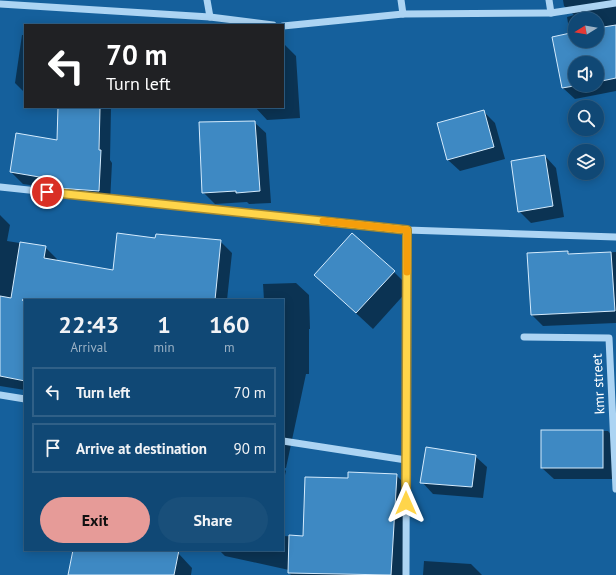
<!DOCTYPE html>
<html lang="en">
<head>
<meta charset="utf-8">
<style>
  body { margin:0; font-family:"PT Sans",sans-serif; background:#194f7a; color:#f1f3f6; height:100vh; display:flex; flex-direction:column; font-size:15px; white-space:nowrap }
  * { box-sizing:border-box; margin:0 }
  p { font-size:13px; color:#9cb2c5 }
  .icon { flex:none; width:22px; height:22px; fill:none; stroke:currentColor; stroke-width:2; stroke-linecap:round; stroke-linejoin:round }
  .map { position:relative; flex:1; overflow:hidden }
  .drawer { position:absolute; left:24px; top:299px; width:260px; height:252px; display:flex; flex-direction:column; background:#104875; border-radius:0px; box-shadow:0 2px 10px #0003,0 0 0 1px #306087 }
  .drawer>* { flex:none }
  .top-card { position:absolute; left:24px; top:24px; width:260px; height:84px; border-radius:0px; box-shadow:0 2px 10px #0003,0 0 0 1px #306087; background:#202124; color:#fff; overflow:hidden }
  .needle { width:26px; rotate:259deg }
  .buttons { position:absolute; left:568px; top:12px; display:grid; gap:8px }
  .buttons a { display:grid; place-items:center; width:36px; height:36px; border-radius:50%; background:#104875; box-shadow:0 2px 10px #0003,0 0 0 1px #306087; font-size:20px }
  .pin { position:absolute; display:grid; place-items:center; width:34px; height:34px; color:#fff; margin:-17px; border:2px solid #fff; border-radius:50%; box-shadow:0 1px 4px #0007 }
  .me { position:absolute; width:44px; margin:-22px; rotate:0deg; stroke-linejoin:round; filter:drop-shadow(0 0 3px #0008) }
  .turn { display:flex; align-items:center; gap:14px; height:84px; padding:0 16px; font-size:18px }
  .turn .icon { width:52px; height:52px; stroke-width:2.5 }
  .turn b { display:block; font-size:28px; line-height:34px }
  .eta { display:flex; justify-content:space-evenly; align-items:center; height:68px; text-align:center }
  .eta b { font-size:24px; font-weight:800; line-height:28px }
  .primary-button { display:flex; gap:8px; margin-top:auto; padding:8px 16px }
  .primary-button a { flex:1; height:46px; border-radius:24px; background:#e69b98; color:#111; font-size:16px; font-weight:800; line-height:46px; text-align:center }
  .primary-button a+a { background:#194f7a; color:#f1f3f6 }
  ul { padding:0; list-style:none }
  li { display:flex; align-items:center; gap:12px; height:50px; margin:0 8px 6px; padding:0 8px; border:2px solid #306087; border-radius:0px }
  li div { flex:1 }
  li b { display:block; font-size:15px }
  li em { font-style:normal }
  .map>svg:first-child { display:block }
  .shadow { fill:#0007; fill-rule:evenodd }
  .building { fill:#3e89c3; stroke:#d4ebfd }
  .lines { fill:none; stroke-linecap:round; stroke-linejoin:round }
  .minor { stroke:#acd4f3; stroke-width:7 }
  .route-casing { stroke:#a68a30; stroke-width:10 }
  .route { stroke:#ffd54a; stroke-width:7 }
  .slow { stroke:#f59e0b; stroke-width:7 }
  .labels { text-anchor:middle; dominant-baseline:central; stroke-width:4; stroke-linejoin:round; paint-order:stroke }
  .street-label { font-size:14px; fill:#fff; stroke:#15609c }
</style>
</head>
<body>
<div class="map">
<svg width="616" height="575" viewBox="0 0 616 575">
  <rect width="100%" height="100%" fill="#15609c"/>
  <!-- shadow -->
  <g class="shadow">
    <path d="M 563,0 L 616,0 L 616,91 L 575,99 L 563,88 L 554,38 L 570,35 L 567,17 L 574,15 L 564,6 ZM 575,19 L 597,19 L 597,41 L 575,41 ZM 575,63 L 597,63 L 597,85 L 575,85 Z"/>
    <polygon points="22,35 25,35 25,93 15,83"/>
    <polygon points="283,45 285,45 296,56 300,118 267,120 255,107 283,107"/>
    <polygon points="59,107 160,107 111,107 110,160 112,163 110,202 69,199 59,189 23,184 11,172 58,141"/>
    <polygon points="483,111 495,123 505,159 460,171 448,160 438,124"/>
    <polygon points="254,122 266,133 271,203 249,204 247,202 215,204 203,192"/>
    <polygon points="545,156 556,168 564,217 531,223 519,211"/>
    <polygon points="0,215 10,225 7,241 45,247 57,259 56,261 114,271 156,239 220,241 232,253 227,300 25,300 25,390 0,386"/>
    <polygon points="568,252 571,255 616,252 616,323 543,326 532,315"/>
    <polygon points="394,272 410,288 373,329 332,291"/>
    <polygon points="296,283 309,295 310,329 309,329 309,374 306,374 286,468 283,468 286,471 283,483 283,300 264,300 263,284"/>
    <polygon points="542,431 608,431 616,440 616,479 554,479 542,468"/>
    <polygon points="475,456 487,467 483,498 433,494 422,482"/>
    <polygon points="396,475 409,488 404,575 291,575 289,573 289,570 225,556 219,550 283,550 283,536 304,537 349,479"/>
    <polygon points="74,550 162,550 178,553 192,568 191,575 69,575"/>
    <polygon points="424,561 471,564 482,575 423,575"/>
  </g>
  <!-- building -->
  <g class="building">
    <polygon points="616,25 616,78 597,82 597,63 575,63 575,85 580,85 562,88 552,37 575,32 575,41 597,41 597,28"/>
    <polygon points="58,107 100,108 99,150 101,150 99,191 57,188 57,180 10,172 16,133 57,140"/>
    <polygon points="484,110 494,147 447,160 437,123"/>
    <polygon points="255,121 260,191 236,193 236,191 202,193 199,122"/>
    <polygon points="545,155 553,206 518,212 511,161"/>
    <polygon points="117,233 155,238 156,234 221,240 215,300 22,300 25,301 25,381 0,376 0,296 11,298 20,242 46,246 44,258 113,270"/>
    <polygon points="352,233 395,271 356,313 314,275"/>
    <polygon points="568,251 568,254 611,252 615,311 531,315 527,253"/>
    <rect x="541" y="430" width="62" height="38"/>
    <polygon points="426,447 476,455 472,487 420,483"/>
    <polygon points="348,472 397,474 391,575 288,573 289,535 303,536 305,477 348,478"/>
    <polygon points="73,550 179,550 174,575 68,575"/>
  </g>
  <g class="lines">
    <!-- minor -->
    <g class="minor">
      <polyline points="207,0 210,17"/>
      <polyline points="401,0 403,14"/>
      <polyline points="549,0 551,13 616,3"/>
      <polyline points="0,4 210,17 273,25"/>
      <polyline points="283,26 403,14 551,13"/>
      <polyline points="0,187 407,230 616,237"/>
      <polyline points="524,337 609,338 616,489"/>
      <polyline points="0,395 25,399"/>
      <polyline points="283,441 406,460"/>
      <polyline points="406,575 407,230"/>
    </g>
  </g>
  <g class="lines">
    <!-- route casing -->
    <g class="route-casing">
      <polyline id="route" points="47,192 407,230 406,503"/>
    </g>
    <!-- route -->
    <use href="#route" class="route"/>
    <!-- slow -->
    <polyline class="slow" points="323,221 407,230 407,272"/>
  </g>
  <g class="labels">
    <!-- street labels -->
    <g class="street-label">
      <text transform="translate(598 384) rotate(-93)">kmr street</text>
    </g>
  </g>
</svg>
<div class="buttons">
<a><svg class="needle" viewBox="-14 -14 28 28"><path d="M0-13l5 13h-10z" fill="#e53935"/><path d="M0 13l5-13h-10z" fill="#9cb2c5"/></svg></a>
<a><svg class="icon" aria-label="sound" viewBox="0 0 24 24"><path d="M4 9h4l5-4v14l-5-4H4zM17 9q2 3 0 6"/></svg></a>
<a><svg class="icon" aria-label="search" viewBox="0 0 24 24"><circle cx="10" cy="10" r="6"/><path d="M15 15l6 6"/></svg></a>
<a><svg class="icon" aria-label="layers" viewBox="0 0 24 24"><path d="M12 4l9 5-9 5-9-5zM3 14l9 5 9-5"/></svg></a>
</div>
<div class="pin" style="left:47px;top:192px;background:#d93025"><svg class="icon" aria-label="arrive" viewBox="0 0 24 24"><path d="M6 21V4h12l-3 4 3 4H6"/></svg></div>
<svg class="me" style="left:406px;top:503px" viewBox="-20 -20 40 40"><path d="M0-17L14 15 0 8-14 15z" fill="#ffd54a" stroke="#fff" stroke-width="4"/></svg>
<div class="top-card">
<div class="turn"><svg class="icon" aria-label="left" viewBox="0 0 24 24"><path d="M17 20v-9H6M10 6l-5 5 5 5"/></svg><div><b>70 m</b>Turn left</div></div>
</div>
<section class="drawer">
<div class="eta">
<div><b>22:43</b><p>Arrival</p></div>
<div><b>1</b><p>min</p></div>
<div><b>160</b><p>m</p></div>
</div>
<ul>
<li><svg class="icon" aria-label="left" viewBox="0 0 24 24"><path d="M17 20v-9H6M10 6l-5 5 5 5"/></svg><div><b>Turn left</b></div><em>70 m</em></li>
<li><svg class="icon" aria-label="arrive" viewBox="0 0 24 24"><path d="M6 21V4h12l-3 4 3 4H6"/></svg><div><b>Arrive at destination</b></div><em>90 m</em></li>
</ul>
<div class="primary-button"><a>Exit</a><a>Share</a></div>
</section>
</div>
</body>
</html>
